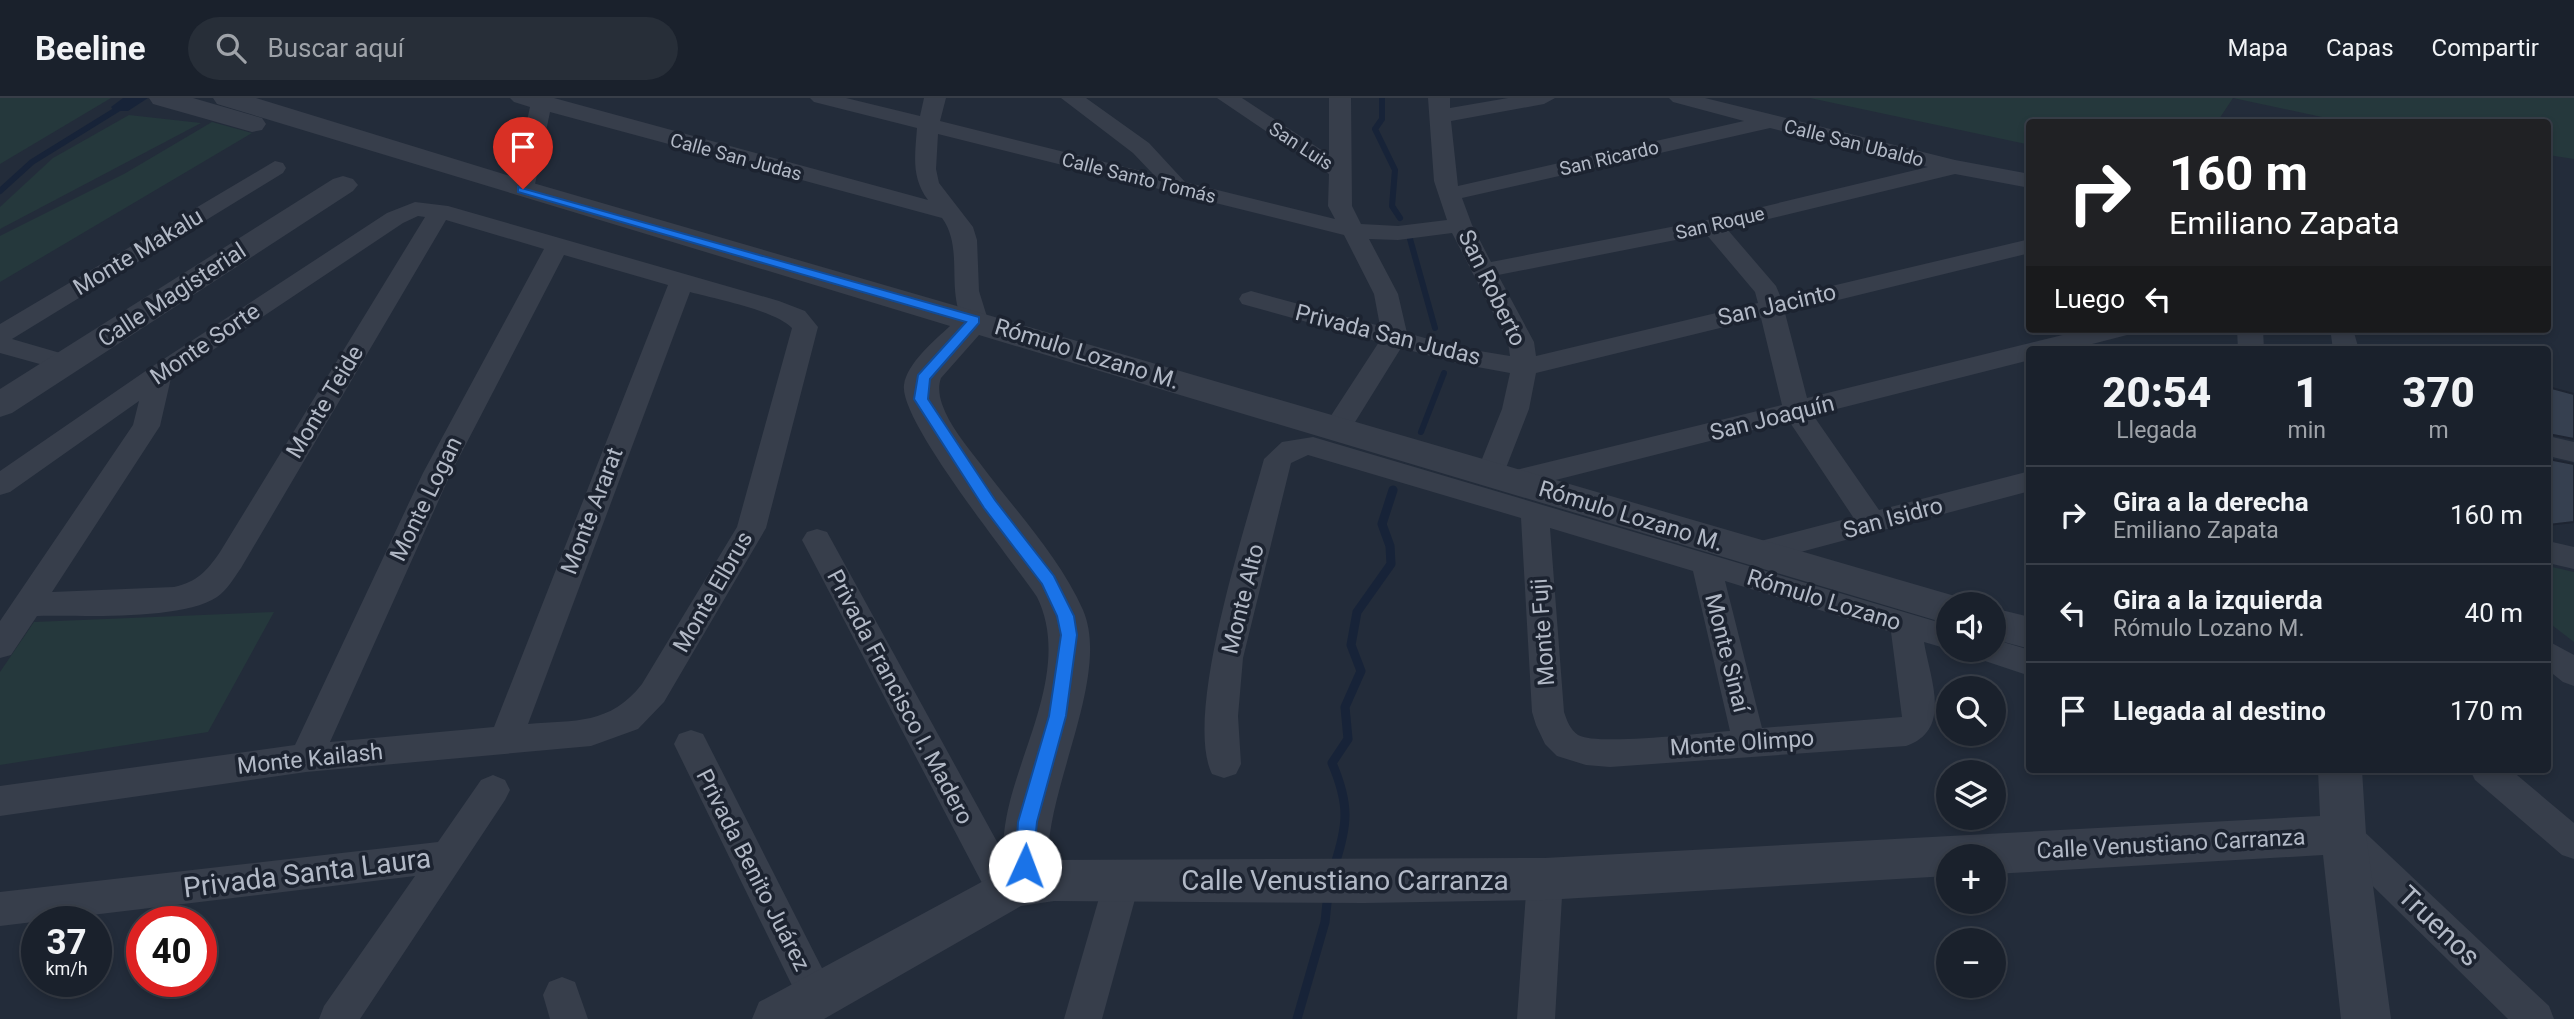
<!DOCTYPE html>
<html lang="es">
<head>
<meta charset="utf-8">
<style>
  body { margin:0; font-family:Roboto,sans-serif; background:#272e38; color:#f1f3f6; height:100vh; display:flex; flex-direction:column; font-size:26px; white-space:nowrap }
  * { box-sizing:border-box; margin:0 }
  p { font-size:23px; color:#9fa3a9 }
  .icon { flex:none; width:38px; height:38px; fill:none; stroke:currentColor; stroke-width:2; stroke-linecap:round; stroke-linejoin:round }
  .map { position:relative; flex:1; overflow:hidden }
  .drawer { position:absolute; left:2026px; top:248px; width:525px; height:427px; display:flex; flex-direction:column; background:#1a212c; border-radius:7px; box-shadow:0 4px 10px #0003,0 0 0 2px #383e48 }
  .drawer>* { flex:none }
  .top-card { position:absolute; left:2026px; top:21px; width:525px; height:214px; border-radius:7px; box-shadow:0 4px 10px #0003,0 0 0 2px #383e48; background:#202124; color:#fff; overflow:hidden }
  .tools { position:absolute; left:1936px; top:494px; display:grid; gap:14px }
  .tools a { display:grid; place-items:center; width:70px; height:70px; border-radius:50%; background:#1a212c; box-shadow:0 4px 10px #0003,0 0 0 2px #383e48; font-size:35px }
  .speed { position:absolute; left:21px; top:808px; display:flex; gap:14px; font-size:35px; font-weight:700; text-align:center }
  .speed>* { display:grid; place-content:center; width:91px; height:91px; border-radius:50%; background:#1a212c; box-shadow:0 4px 10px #0003,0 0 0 2px #383e48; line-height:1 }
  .speed small { font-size:18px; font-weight:400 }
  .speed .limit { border:10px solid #d22; background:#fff; color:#111 }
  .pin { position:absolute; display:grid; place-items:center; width:60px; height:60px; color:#fff; margin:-72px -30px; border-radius:50% 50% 50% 0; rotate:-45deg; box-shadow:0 0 7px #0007 }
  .pin .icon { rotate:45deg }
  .me { position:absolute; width:77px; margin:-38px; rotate:2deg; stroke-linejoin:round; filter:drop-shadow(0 0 5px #0008) }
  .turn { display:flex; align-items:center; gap:24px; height:147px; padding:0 28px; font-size:32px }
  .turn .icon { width:91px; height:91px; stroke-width:2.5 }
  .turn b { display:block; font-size:49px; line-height:60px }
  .then { display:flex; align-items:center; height:66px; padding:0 28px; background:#0003; gap:14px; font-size:26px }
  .eta { display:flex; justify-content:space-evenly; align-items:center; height:119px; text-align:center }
  .eta b { font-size:42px; font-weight:800; line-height:49px }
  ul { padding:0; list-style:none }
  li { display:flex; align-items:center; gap:21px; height:98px; padding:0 28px; border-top:2px solid #383e48 }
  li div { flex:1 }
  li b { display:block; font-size:26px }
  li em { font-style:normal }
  header { display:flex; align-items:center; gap:42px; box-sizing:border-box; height:98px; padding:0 35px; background:#1a212c; border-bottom:2px solid #383e48 }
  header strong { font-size:33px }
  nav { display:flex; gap:38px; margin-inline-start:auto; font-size:24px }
  .search { width:490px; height:63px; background:#272e38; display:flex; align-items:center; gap:18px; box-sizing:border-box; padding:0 24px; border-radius:38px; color:#9fa3a9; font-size:26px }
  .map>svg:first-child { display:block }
  .green { fill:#25383c }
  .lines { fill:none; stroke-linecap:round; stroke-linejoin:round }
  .stream-far1 { stroke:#172338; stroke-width:6 }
  .stream { stroke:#172338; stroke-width:9 }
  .canal { fill:#172338; fill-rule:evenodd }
  .building { fill:#364050; stroke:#1e2532; stroke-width:2 }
  .minor { fill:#373e4b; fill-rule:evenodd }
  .tertiary { fill:#373e4b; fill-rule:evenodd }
  .route { fill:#1a73e8; stroke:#114b97; stroke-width:2 }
  .labels { text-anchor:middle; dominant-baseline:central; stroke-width:7; stroke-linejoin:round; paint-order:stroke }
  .far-street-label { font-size:19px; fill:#b2b9c6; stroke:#1c2330 }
  .street-label { font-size:23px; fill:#b2b9c6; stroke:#1c2330 }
  .near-street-label { font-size:28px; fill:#b2b9c6; stroke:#1c2330 }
</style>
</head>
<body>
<header>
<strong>Beeline</strong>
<div class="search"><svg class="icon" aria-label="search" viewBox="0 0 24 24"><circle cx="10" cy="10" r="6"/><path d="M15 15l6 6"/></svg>Buscar aquí</div>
<nav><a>Mapa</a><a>Capas</a><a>Compartir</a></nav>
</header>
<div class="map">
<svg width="2574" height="921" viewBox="0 0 2574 921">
  <rect width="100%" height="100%" fill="#232c3a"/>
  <!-- green -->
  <g class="green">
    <polygon points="0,0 111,0 0,66"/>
    <polygon points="1810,0 2574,0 2574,61 2548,57 2548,24 2345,24 2233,0 2217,24 2030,24 2030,54 2026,46"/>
    <polygon points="129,17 201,25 0,131 0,109 53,60"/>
    <polygon points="212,24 252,35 0,184 0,138 124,76"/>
    <polygon points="2548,468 2574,474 2574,544 2548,524"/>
    <polygon points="274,514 208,634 0,667 0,574 34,524"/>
  </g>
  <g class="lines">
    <!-- stream-far1 -->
    <g class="stream-far1">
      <polyline points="1382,0 1382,21 1375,31 1395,72 1392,108 1400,120"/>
      <polyline points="0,93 32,64 121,9"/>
      <polyline points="1410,141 1435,230"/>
      <polyline points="1421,334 1444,275"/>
    </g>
    <!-- stream -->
    <g class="stream">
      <path d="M 1334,769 C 1348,727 1350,707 1332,665 L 1348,641 L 1345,609 L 1361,573 L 1351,547 L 1357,514 L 1391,466 L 1390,448 L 1382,426 L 1393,392"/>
      <polyline points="1297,921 1325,824 1328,795"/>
    </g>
    <!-- canal -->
    <polygon class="canal" points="123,0 148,0 128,13 114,13 111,9"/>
  </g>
  <!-- building -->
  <g class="building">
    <polygon points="2548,289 2574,296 2574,341 2548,336"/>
    <polygon points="2548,361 2574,366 2574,424 2548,427"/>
  </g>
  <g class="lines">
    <!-- minor -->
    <g class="minor">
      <path d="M 510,0 L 554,0 L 928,102 C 911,79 915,58 917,30 L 814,4 L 810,0 L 846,0 L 920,18 L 924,0 L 946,0 L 940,23 L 1153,76 L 1133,55 L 1061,0 L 1086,0 L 1149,45 L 1185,84 L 1335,121 L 1328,108 L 1329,76 L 1217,0 L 1242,0 L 1329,57 L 1329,0 L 1351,0 L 1352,108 L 1361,126 L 1398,128 L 1447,122 L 1434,83 L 1428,0 L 1450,0 L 1450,10 L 1508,0 L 1555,0 L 1544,6 L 1451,23 L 1458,88 L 1744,23 L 1673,4 L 1669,0 L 1705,0 L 1955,62 L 2030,76 L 2030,90 L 1955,76 L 1727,131 L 1776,188 L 1781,200 L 2030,141 L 2030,155 L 1785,215 L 1807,300 L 2087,231 L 2131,231 L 2127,237 L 2069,252 L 2030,252 L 2030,262 L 1813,317 L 1879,412 L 2030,373 L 2030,393 L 1755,466 L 1745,463 L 1740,455 L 1745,447 L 1853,419 L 1789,323 L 1512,393 L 1502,390 L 1498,384 L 1490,386 L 1480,383 L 1476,376 L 1502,311 L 1510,275 L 1461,266 L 1401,250 L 1347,337 L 1337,339 L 1327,337 L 1323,330 L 1379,244 L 1242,206 L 1239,201 L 1242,196 L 1251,193 L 1380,228 L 1374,196 L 1344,137 L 938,36 L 936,71 L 939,85 L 973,129 L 977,142 L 979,193 L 988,222 L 984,228 L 966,228 C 944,195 965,151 942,120 L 550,14 L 534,91 L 531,96 L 515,96 L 512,91 L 530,9 L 514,4 ZM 1770,30 L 1928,69 L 1712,121 L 1491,164 L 1472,127 L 1462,100 ZM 1452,135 L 1508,244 L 1510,258 L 1461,250 L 1407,235 L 1398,196 L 1369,141 L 1398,142 ZM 1706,136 L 1755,194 L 1758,205 L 1536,258 L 1534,244 L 1498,177 ZM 1761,220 L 1782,307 L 1504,375 L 1529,311 L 1536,275 Z"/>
      <polygon points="275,63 283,65 286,70 283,75 12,241 74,259 78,265 74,271 65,273 0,255 0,226"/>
      <path d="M 415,104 L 448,108 L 779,203 L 805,213 L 818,229 L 766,430 L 664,604 L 638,631 L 591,648 L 306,674 L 0,718 L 0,688 L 295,647 L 423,375 L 544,151 L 446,122 L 241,470 C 234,480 227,492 217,499 C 181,523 81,517 37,518 L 11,557 L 0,560 L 0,523 L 133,327 L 139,303 L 10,394 L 0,397 L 0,373 L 150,270 L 387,115 ZM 418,118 L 425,119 L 220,454 C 207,473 197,484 174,489 L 52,494 L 160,328 L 171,280 L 403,125 ZM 564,157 L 668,187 L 494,629 L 330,644 L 451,375 ZM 690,194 C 715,201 775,212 792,230 L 737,429 L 642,586 C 610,627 575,622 528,626 Z"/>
      <polygon points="2237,231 2263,231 2264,252 2238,252"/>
      <polygon points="2335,231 2353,231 2359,252 2333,252 2331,237"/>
      <polygon points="2548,338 2574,344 2574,364 2548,358"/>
      <path d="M 1313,339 L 1948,527 L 1948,551 L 1924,544 C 1930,581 1953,632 1906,648 L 1610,669 L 1586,667 L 1557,658 L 1545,646 L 1536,627 L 1532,614 L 1521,420 L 1308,357 L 1291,365 L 1243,560 L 1238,618 L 1241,666 L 1236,676 L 1224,680 L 1212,676 C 1183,617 1246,428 1264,361 L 1282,344 ZM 1550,430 L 1693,473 L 1730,633 C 1702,635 1597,648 1578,637 C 1570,631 1567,623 1564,614 ZM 1725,483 L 1891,534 L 1902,619 L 1762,630 Z"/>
      <polygon points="817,431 827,434 1018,782 1023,793 1018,804 1005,809 992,804 802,442 807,434"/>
      <polygon points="2548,443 2574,449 2574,471 2548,465"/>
      <polygon points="1993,541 2030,552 2030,578 1976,560 1971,551 1993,551"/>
      <polygon points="2548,543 2574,557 2574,588 2563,584 2548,572"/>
      <polygon points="691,632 703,636 829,884 835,897 829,910 816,915 803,910 674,646 679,636"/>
      <polygon points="2470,672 2511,672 2574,725 2574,761 2562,757 2475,682"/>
      <polygon points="493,677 505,682 510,692 505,702 360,921 319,921 324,908 415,778 0,828 0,794 438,744 481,682"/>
      <polygon points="2343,721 2355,725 2549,908 2554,921 2508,921 2331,747 2326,736 2331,725"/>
      <polygon points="1545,765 1558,770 1563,781 1555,921 1517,921 1527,781 1532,770"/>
      <polygon points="1122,767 1135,772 1140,783 1102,921 1064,921 1104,783 1109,772"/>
      <polygon points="562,879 575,884 588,921 550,921 543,897 549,884"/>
    </g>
    <!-- tertiary -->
    <g class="tertiary">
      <polygon points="149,0 193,0 262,20 266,26 262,32 252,34 153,6"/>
      <path d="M 213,0 L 256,0 L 533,85 L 1948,496 L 1962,500 L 1965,506 L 1948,506 L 1948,526 L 979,237 L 941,280 C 938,288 939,297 942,306 C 949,327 966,347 979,364 C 1014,411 1059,458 1083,512 C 1111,577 1047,688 1048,762 L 1545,760 L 2320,718 L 2318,672 L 2362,672 L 2366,736 L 2391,921 L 2341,921 L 2323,757 L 1993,776 L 1993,758 L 1948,758 L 1948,778 L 1545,802 L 1364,805 L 1054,803 L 1021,808 L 824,921 L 752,921 L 759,904 L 1002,773 C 1002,749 1004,726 1010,703 C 1026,640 1069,564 1037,499 C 1012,462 899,323 904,287 C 907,265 935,242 950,228 L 217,6 Z"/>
      <polygon points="343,78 353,81 358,87 353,93 12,315 0,319 0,291 333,81"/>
      <polygon points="1993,510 2030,519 2030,551 1993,541"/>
    </g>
  </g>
  <!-- route -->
  <polygon class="route" points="518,89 979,219 979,225 930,281 928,301 995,402 1054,478 1074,518 1077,537 1066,618 1037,724 1032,774 1025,776 1018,774 1015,768 1018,724 1049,618 1061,537 1057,518 1042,486 984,410 914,301 918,277 966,224 518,94"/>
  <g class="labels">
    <!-- far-street labels -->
    <g class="far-street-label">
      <text transform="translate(1854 45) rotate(14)">Calle San Ubaldo</text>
      <text transform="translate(1301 48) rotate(33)">San Luis</text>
      <text transform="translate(736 59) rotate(15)">Calle San Judas</text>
      <text transform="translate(1609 60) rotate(-13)">San Ricardo</text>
      <text transform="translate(1139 80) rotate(14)">Calle Santo Tomás</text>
      <text transform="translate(1720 125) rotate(-13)">San Roque</text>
    </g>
    <!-- street labels -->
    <g class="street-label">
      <text transform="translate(138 154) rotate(-31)">Monte Makalu</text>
      <text transform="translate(1492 190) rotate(64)">San Roberto</text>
      <text transform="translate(172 197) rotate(-33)">Calle Magisterial</text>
      <text transform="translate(1777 207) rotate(-13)">San Jacinto</text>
      <text transform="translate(1388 237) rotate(14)">Privada San Judas</text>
      <text transform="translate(205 246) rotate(-34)">Monte Sorte</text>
      <text transform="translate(1087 256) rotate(17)">Rómulo Lozano M.</text>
      <text transform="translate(325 304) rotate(-59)">Monte Teide</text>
      <text transform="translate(1772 320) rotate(-14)">San Joaquín</text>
      <text transform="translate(426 401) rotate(-64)">Monte Logan</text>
      <text transform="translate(592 413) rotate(-69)">Monte Ararat</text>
      <text transform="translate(1631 418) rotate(17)">Rómulo Lozano M.</text>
      <text transform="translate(1893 420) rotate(-15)">San Isidro</text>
      <text transform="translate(713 494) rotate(-60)">Monte Elbrus</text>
      <text transform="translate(1243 501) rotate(-76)">Monte Alto</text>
      <text transform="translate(1824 502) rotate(17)">Rómulo Lozano</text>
      <text transform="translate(1543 534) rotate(-94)">Monte Fuji</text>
      <text transform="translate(1727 555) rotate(76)">Monte Sinaí</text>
      <text transform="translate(900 599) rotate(62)">Privada Francisco I. Madero</text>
      <text transform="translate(1742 645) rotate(-4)">Monte Olimpo</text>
      <text transform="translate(310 661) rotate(-6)">Monte Kailash</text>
      <text transform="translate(2171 746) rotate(-3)">Calle Venustiano Carranza</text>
      <text transform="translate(753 772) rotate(63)">Privada Benito Juárez</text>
    </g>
    <!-- near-street labels -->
    <g class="near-street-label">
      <text transform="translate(307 775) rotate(-7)">Privada Santa Laura</text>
      <text x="1345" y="782">Calle Venustiano Carranza</text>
      <text transform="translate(2439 828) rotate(44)">Truenos</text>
    </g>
  </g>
</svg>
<div class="tools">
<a><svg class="icon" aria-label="sound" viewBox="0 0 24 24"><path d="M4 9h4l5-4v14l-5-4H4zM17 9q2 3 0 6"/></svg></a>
<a><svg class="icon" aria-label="search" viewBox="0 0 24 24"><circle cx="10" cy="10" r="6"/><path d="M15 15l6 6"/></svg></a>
<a><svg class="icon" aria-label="layers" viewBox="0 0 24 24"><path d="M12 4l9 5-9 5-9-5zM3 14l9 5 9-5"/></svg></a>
<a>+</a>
<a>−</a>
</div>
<div class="speed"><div>37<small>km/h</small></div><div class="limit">40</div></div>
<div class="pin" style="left:523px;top:91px;background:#d93025"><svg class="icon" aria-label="arrive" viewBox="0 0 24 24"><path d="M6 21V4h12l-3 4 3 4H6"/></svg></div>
<svg class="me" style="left:1025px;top:768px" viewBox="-20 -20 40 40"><circle r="19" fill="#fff"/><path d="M0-13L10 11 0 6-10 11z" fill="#1a73e8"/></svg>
<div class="top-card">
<div class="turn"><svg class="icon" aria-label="right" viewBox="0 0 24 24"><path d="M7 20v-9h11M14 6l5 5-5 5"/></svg><div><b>160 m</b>Emiliano Zapata</div></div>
<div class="then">Luego<svg class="icon" aria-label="left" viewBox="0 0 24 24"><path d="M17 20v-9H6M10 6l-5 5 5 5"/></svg></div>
</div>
<section class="drawer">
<div class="eta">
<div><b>20:54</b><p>Llegada</p></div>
<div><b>1</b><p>min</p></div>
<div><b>370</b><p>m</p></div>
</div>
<ul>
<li><svg class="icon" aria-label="right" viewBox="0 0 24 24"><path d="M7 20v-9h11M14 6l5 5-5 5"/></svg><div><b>Gira a la derecha</b><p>Emiliano Zapata</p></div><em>160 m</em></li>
<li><svg class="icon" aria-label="left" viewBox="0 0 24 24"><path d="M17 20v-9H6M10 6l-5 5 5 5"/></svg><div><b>Gira a la izquierda</b><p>Rómulo Lozano M.</p></div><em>40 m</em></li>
<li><svg class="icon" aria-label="arrive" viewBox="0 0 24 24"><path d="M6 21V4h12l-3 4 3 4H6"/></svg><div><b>Llegada al destino</b></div><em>170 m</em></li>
</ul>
</section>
</div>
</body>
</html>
